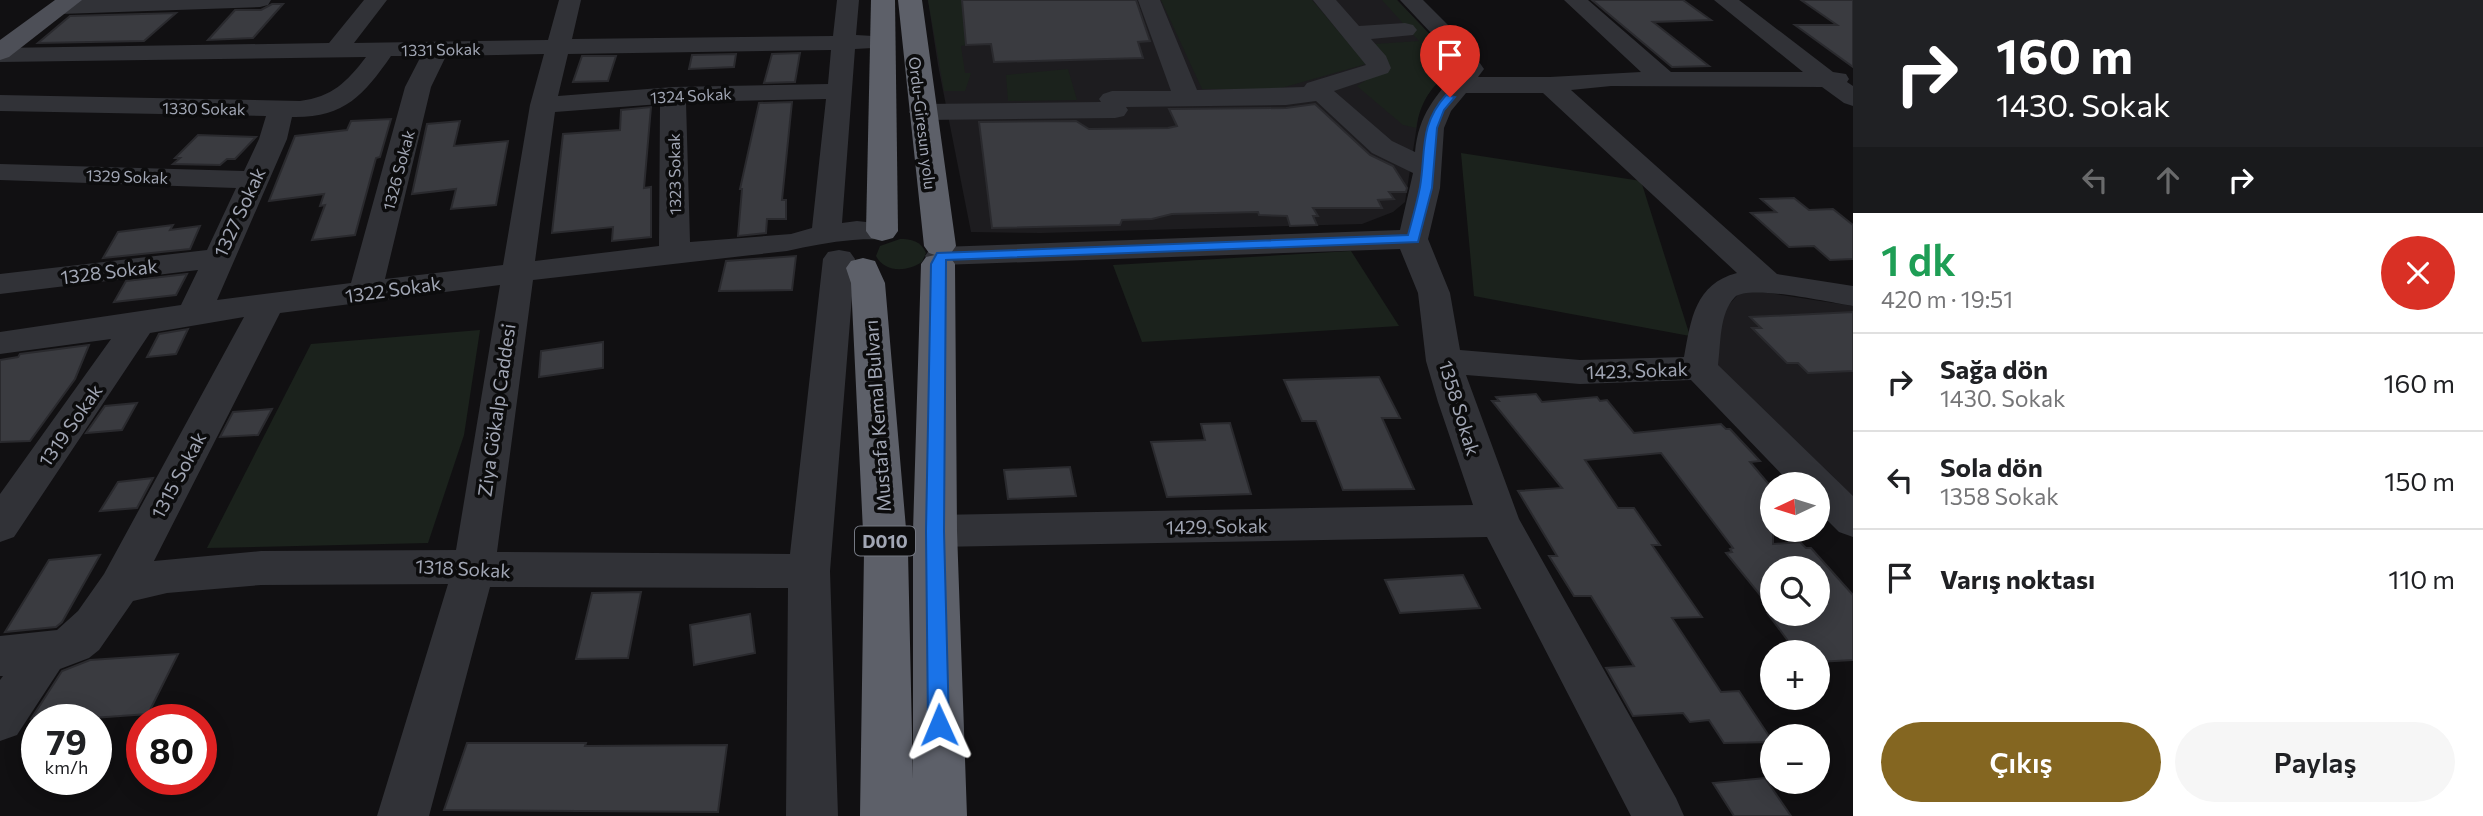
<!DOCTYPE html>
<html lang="tr">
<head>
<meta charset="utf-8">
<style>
  body { margin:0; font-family:Commissioner,sans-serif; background:#f6f6f6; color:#202124; height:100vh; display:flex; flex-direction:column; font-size:26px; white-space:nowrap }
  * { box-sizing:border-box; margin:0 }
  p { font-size:23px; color:#757577 }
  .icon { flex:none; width:38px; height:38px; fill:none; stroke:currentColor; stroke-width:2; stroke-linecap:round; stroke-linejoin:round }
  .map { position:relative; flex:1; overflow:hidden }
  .side { display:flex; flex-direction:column; background:#fff; width:630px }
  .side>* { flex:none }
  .hud { background:#202124; color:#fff; overflow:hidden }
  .needle { width:46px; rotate:266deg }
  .controls { position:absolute; left:1760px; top:472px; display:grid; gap:14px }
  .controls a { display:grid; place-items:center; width:70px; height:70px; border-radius:50%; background:#fff; box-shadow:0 4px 18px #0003; font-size:35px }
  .speed { position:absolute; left:21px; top:704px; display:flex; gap:14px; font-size:35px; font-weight:700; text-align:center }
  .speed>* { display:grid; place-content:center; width:91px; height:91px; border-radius:50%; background:#fff; box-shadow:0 4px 18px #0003; line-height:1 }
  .speed small { font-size:18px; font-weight:400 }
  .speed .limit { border:10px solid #d22; background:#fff; color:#111 }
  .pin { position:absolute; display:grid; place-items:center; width:60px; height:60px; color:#fff; margin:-72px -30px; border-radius:50% 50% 50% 0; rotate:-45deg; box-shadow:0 0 7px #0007 }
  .pin .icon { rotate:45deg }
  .me { position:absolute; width:77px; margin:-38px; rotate:359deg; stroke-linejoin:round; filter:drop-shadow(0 0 5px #0008) }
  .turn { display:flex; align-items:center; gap:24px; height:147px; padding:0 28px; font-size:32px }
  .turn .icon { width:91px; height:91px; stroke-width:2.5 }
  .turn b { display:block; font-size:49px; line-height:60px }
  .lanes { display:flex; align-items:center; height:66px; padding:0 28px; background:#0003; justify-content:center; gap:35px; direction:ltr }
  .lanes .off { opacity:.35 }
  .round { display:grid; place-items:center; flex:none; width:74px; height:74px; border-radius:37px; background:#f6f6f6 }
  .headline { display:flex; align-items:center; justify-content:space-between; height:119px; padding:0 28px }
  h1 { font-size:42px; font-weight:600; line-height:52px; color:#1e9e55 }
  .primary-button { display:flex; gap:14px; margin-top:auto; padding:14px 28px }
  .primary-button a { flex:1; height:80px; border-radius:42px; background:#846621; color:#fff; font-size:28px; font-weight:600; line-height:80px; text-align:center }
  .primary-button a+a { background:#f6f6f6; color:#202124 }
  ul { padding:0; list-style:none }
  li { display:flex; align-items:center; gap:21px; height:98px; padding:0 28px; border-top:2px solid #e0e0e0 }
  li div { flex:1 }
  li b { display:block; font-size:26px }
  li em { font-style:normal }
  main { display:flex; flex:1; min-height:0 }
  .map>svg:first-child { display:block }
  .built { fill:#1d1c1f }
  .green { fill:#1b221c }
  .building { fill:#3a3b40; stroke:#2a2a2e; stroke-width:2 }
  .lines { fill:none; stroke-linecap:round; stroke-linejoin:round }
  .minor { fill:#313237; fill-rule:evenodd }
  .major { fill:#4d4f57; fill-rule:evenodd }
  .highway { fill:#5d6069; fill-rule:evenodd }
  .route { fill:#1a73e8; stroke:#114b97; stroke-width:2 }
  .labels { text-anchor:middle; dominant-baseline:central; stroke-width:7; stroke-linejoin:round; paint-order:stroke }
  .far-street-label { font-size:16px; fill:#a1a6b4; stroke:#0c0c0d }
  .shield { fill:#0c0c0d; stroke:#747882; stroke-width:2 }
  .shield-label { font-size:18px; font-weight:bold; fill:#a1a6b4 }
  .street-label { font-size:19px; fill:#a1a6b4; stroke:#0c0c0d }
</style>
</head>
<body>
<main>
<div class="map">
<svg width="1853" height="816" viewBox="0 0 1853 816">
  <rect width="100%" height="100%" fill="#111012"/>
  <!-- built -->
  <g class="built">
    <polygon points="928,0 1397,0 1457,63 1433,87 1420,106 1405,202 1393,212 1362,224 1041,233 971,232 938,65"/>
    <polygon points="1743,289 1853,306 1853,504 1711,368 1718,317"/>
  </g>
  <!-- green -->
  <g class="green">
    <polygon points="928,0 962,0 966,45 961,46 965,73 971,73 965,91 944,91"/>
    <polygon points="1161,0 1312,0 1366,64 1278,89 1202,89"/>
    <path d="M 1382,0 L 1397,0 L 1457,63 C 1434,86 1422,95 1416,128 L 1403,125 L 1357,86 L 1388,66 L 1374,44 L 1419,41 Z"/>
    <polygon points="1068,69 1077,100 1008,101 1006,75"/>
    <polygon points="1461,153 1641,181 1690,336 1474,296"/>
    <path d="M 900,239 C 911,239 921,241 926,253 L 922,262 C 907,272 885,273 876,256 L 880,246 Z"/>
    <polygon points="1351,251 1399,326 1142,342 1113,265"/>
    <polygon points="480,330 464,435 428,543 207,548 311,344"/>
  </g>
  <!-- building -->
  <g class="building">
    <polygon points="962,0 1136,0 1150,41 1138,42 1143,58 994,62 991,44 966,45"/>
    <polygon points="1592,0 1683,0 1711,20 1653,22 1709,66 1672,67"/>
    <polygon points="1801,0 1853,0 1853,67 1795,25 1837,25"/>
    <polygon points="272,4 283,4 253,38 208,40 235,10 261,10"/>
    <polygon points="176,13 144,41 38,43 70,16"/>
    <polygon points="800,53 795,82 764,83 772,54"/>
    <polygon points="736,54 734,67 689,69 692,55"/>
    <polygon points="582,56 616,56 608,81 573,82"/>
    <polygon points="792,102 782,200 786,200 786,219 767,219 766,233 738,236 742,189 740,189 759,103"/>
    <polygon points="1315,104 1370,155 1393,166 1407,188 1406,192 1389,192 1394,199 1378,200 1382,208 1313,208 1318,216 1313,216 1317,225 1290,226 1287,216 1259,215 1258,212 1172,214 1152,219 1122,220 1120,225 992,228 979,122 1076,121 1089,129 1168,128 1177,126 1169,109 1286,108"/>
    <polygon points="651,107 644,188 651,187 651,237 612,241 613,227 552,233 563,134 620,130 621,110"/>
    <polygon points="391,119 380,157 376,158 355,235 312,240 325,205 320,206 324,194 269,201 295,136 347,130 351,121"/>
    <polygon points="460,121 454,146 508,141 496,205 451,209 456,189 412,194 427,124"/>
    <polygon points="198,135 256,137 235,159 227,159 220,165 173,164 180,158 175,158"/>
    <polygon points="1794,198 1809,210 1833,209 1853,225 1853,259 1830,260 1814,246 1789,247 1751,213 1776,212 1761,199"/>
    <polygon points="173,225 170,230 200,226 190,249 103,258 118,232"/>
    <polygon points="796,256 792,290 719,291 726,261"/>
    <polygon points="187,274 176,295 114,302 126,281"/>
    <polygon points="1853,312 1853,371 1808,373 1798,363 1787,363 1752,328 1761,328 1750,317"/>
    <polygon points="188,329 176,354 147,357 159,334"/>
    <polygon points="603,342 603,368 539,377 541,351"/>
    <polygon points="89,345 75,379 30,441 0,442 0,360 18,357 20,354"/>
    <polygon points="1379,377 1400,418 1382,418 1414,489 1343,490 1316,421 1302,421 1284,380"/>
    <polygon points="1536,394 1542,402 1597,397 1600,401 1607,400 1634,433 1721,424 1726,429 1730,429 1760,461 1750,462 1773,489 1773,544 1800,542 1806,548 1811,548 1853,595 1853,660 1818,662 1818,653 1797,653 1768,614 1818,614 1818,569 1773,569 1773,611 1726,553 1732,552 1730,549 1733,548 1661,453 1585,460 1618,508 1634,508 1660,545 1652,545 1702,617 1672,618 1721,692 1739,691 1773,742 1724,743 1709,720 1690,722 1683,713 1633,716 1606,668 1634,666 1591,596 1574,596 1549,556 1557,556 1518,491 1562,488 1492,401 1499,401 1496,397"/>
    <polygon points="137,403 122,430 86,433 105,406"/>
    <polygon points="272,409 258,435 220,437 233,412"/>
    <polygon points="1230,423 1251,494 1167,497 1151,442 1205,440 1201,424"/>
    <polygon points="1070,467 1076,496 1008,499 1004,470"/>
    <polygon points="153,478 137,508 100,511 118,482"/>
    <polygon points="100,555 62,622 56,627 5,632 49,560"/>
    <polygon points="1463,575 1480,608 1400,613 1385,580"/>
    <polygon points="641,592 628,658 576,659 592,593"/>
    <polygon points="750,614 755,653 694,665 690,625"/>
    <polygon points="178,654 148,714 79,719 31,719 62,671 90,660"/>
    <polygon points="467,743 586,743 585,746 727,745 718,812 444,810"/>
    <polygon points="1765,778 1791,816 1734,816 1713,783"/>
  </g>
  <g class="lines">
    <!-- minor -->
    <g class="minor">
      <polygon points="70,0 271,0 268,5 260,7 61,14 53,12 50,7 53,2"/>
      <path d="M 364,0 L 387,0 L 354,43 L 548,40 L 559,0 L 581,0 L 572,39 L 833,36 L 837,0 L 859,0 L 856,35 L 890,37 L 894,42 L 890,47 L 855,49 L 842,223 L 857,221 L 893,225 L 897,231 L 893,237 C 879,241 867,238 853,240 C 830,242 808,246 787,251 L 533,280 L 497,552 L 790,554 L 823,259 L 828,252 L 839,250 L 850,252 L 855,259 L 830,571 L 838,816 L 786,816 L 788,588 L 490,587 L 429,816 L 377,816 L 448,584 L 261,585 L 167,593 L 133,601 L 99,650 L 89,658 L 60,669 L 17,735 L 0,741 L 0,680 L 3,676 L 0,676 L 0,636 L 57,630 L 78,611 L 104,574 L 244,317 L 150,333 L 14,537 L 0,542 L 0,494 L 111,339 L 0,354 L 0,332 L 181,305 L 198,270 L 0,294 L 0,274 L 207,250 L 236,188 L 0,180 L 0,164 L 244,171 L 259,139 L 266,116 L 0,111 L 0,95 L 300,101 C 332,97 347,82 366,57 L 0,62 L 0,48 L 329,43 ZM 831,50 L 828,84 L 673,87 L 558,96 L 568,54 ZM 544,54 L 530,105 L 503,265 L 385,279 L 431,87 L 446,56 ZM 391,56 L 421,56 L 405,87 L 351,283 L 217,300 L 287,139 L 292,117 C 344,118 363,96 391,56 ZM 826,99 L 812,228 L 791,234 L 690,242 L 686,102 ZM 660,104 L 659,246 L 535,261 L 555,112 ZM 500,285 L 456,550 L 261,551 L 154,561 L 280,313 Z"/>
      <path d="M 1138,0 L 1160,0 L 1197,90 L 1304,87 L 1307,83 L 1366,65 L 1313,0 L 1336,0 L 1359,26 L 1405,23 L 1413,25 L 1417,30 L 1413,35 L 1371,39 L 1386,56 L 1391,68 L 1388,73 L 1334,91 L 1392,141 L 1415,152 C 1419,113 1435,98 1459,68 L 1449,52 L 1400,0 L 1423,0 L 1466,43 L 1484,69 L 1478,77 L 1550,77 L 1641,72 L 1564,0 L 1588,0 L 1671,72 L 1803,72 L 1714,0 L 1739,0 L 1833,72 L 1846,74 L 1849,79 L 1847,82 L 1853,86 L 1853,106 L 1844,103 L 1822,87 L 1611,86 L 1571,90 L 1777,274 L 1853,286 L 1853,306 C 1832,303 1749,284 1735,297 C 1719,313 1721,344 1718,365 L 1853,496 L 1853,537 L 1839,532 L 1818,511 L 1818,485 L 1792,485 L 1691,380 L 1580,384 L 1466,375 L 1519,519 L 1676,798 L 1684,816 L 1631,816 L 1487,537 L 935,547 L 920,543 L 914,531 L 920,519 L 935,515 L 1473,505 L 1438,402 L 1426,361 L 1418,293 L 1400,249 L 941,265 L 930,263 L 925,256 L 930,249 L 941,247 L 1400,230 L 1413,173 L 1372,153 L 1316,101 L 1286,105 L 1126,107 L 1128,110 L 1124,116 L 1115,118 L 922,120 L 913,118 L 909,112 L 913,106 L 922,104 L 1101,102 L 1099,99 L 1103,94 L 1112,91 L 1171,91 ZM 1466,93 L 1543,93 L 1737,273 C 1695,284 1691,319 1684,357 L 1580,360 L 1460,350 L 1450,293 L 1428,239 L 1440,188 L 1444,128 L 1451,111 Z"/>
    </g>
    <!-- major -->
    <polygon class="major" points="55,0 82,0 9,57 0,60 0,40"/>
    <!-- highway -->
    <g class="highway">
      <polygon points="871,0 895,0 898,231 893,238 882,241 871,238 866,231"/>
      <polygon points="898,0 922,0 956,246 951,253 943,255 950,257 955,264 957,531 967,816 860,816 864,552 851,283 846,268 851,261 863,258 875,261 885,283 908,552 913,779 913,531 921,264 926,257 935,255 929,253 924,246"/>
    </g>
  </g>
  <!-- route -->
  <path class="route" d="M 1446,95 L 1455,97 L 1444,110 L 1437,128 L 1432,188 L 1418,242 L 946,260 L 944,531 L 949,725 L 946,732 L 939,735 L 931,732 L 928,725 L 926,531 L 931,264 L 937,253 L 1408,235 C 1412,220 1417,203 1420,187 C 1426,151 1419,125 1446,95 Z"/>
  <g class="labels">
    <!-- far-street labels -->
    <g class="far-street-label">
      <text transform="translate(441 49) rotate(-1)">1331 Sokak</text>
      <text transform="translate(691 95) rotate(-3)">1324 Sokak</text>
      <text transform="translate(204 108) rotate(1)">1330 Sokak</text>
      <text transform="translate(923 123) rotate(83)">Ordu-Giresun yolu</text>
      <text transform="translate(398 170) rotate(-75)">1326 Sokak</text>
      <text transform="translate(674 174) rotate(-91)">1323 Sokak</text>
      <text transform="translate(127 176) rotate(2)">1329 Sokak</text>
    </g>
    <!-- shield labels -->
    <rect class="shield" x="855" y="526.5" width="60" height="29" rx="5"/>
    <g class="shield-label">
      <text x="885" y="541">D010</text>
    </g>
    <!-- street labels -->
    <g class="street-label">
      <text transform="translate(239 212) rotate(-65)">1327 Sokak</text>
      <text transform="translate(109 271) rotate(-7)">1328 Sokak</text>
      <text transform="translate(393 289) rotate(-8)">1322 Sokak</text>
      <text transform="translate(1637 370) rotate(-2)">1423. Sokak</text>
      <text transform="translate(1460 408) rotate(73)">1358 Sokak</text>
      <text transform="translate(496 410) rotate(-82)">Ziya Gökalp Caddesi</text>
      <text transform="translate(877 416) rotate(-94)">Mustafa Kemal Bulvarı</text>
      <text transform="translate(70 425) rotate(-55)">1319 Sokak</text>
      <text transform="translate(178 475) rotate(-62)">1315 Sokak</text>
      <text transform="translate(1217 526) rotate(-1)">1429. Sokak</text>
      <text transform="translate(463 568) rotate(3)">1318 Sokak</text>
    </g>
  </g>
</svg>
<div class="controls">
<a><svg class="needle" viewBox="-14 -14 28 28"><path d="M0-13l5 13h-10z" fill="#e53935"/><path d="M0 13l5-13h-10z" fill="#757577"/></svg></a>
<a><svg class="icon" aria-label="search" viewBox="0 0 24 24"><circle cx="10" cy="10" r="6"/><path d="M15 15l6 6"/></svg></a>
<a>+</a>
<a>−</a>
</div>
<div class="speed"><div>79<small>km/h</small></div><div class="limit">80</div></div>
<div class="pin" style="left:1450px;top:97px;background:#d93025"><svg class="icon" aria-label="arrive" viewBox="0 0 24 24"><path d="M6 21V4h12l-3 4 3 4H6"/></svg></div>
<svg class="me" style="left:939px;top:725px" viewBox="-20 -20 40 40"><path d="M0-17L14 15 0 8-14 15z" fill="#1a73e8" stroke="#fff" stroke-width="4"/></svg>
</div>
<section class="side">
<div class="hud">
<div class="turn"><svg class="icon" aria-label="right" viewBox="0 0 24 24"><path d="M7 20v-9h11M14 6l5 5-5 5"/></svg><div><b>160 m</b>1430. Sokak</div></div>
<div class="lanes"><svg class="icon off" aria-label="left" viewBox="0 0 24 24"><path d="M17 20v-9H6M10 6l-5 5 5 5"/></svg><svg class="icon off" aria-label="ahead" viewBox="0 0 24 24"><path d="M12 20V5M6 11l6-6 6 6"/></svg><svg class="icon" aria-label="right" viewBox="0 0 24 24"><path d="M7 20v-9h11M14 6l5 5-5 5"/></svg></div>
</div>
<div class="headline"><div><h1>1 dk</h1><p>420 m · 19:51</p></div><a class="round" style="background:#d93025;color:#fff"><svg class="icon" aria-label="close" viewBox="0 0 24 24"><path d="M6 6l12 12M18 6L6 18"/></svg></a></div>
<ul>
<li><svg class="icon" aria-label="right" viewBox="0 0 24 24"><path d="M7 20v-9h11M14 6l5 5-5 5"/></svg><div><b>Sağa dön</b><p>1430. Sokak</p></div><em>160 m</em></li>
<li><svg class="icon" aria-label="left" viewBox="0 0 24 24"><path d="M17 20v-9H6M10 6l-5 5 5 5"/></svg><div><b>Sola dön</b><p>1358 Sokak</p></div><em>150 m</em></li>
<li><svg class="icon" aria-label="arrive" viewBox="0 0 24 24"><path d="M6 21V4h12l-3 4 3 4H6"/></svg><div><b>Varış noktası</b></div><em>110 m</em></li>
</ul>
<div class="primary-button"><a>Çıkış</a><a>Paylaş</a></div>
</section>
</main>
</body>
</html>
